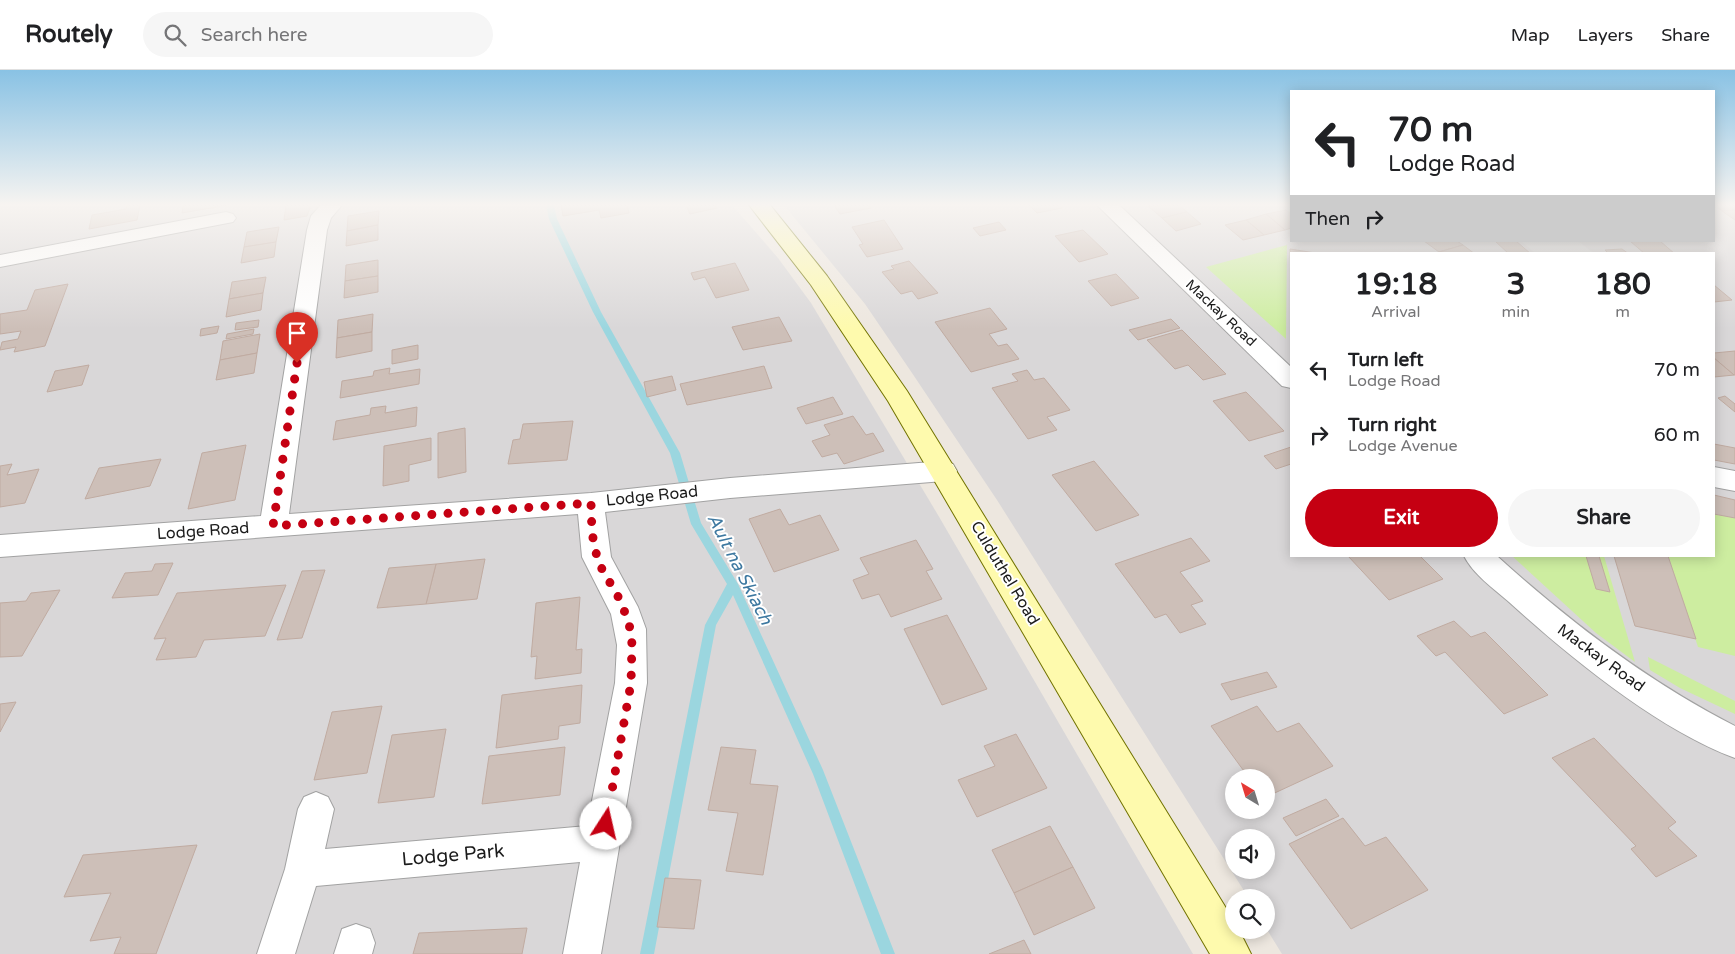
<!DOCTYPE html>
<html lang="en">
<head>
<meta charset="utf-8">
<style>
  body { margin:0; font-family:"Varela Round",sans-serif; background:#f6f6f6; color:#202124; height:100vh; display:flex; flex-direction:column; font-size:19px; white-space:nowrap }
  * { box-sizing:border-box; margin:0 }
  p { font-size:16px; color:#757577 }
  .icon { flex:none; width:28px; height:28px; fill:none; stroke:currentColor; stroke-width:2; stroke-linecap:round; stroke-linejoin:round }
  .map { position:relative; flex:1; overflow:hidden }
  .panel { position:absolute; left:1290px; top:182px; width:425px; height:305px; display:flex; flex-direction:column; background:#fff; border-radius:0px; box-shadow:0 2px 12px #0003 }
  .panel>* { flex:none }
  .top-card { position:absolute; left:1290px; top:20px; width:425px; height:152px; border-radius:0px; box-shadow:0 2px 12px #0003; background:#fff; color:#202124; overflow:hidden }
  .needle { width:32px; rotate:322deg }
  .fabs { position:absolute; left:1225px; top:699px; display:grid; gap:10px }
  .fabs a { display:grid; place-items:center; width:50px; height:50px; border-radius:50%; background:#fff; box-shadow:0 2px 12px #0003; font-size:25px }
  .pin { position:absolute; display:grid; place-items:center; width:42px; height:42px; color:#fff; margin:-51px -21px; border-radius:50% 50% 50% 0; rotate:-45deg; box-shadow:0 0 5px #0007 }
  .pin .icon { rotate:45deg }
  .me { position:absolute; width:55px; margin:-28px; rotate:10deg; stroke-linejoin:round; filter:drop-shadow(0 0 4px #0008) }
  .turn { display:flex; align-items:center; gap:18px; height:105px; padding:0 15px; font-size:22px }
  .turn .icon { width:65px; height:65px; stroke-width:2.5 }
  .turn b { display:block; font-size:35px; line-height:42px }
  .then { display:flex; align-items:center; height:48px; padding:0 15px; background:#0003; gap:10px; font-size:19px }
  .eta { display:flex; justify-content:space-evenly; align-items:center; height:85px; text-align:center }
  .eta b { font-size:30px; font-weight:800; line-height:35px }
  .button { display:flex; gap:10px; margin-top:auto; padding:10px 15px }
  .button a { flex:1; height:58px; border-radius:30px; background:#c50012; color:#fff; font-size:20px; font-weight:800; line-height:58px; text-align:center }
  .button a+a { background:#f6f6f6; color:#202124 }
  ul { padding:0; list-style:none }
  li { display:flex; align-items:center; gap:15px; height:65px; padding:0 15px }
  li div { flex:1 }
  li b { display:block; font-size:19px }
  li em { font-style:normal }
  header { display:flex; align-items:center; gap:30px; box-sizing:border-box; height:70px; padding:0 25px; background:#fff; border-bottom:1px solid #e0e0e0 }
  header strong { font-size:24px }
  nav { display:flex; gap:28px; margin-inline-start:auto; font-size:18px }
  .search { width:350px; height:45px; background:#f6f6f6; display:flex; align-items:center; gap:12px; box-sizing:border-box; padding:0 18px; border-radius:28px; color:#757577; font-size:19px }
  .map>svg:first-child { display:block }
  .residential { fill:#d9d7d8; fill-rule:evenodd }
  .grass { fill:#cdeda0 }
  .parking { fill:#dfdfdf }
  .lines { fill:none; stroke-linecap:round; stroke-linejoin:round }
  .stream { fill:#9bd6df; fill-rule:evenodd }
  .building { fill:#cdbfb8; stroke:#c0aba1 }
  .street-casing { stroke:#a2a2a2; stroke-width:2 }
  .secondary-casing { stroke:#727300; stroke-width:2 }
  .street { fill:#fff; fill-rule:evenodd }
  .secondary { fill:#fefaad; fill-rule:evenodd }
  .route { stroke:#c50012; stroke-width:9; stroke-dasharray:0 16.2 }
  .labels { text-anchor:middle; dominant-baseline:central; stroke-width:4; stroke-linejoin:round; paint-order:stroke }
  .far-street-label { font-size:14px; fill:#1b1b1b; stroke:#fff }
  .street-label { font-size:16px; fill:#1b1b1b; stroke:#fff }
  .water-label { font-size:18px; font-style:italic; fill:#3d78a0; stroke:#fff }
  .near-street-label { font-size:19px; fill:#1b1b1b; stroke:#fff }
</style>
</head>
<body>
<header>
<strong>Routely</strong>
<div class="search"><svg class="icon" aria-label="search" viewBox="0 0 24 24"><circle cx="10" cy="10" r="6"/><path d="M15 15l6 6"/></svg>Search here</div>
<nav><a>Map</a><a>Layers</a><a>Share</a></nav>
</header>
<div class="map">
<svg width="1735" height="884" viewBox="0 0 1735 884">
  <rect width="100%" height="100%" fill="#ede7df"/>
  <!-- residential -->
  <g class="residential">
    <polygon points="0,135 732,135 778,188 811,233 938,445 1193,884 0,884"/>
    <path d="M 784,135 L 1291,135 L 1291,171 L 1714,171 L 1714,135 L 1735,135 L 1735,884 L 1282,884 L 1266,858 L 1266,828 L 1248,827 L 997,430 L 910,300 L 865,234 ZM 1291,184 L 1714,184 L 1714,486 L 1291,486 ZM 1234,708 L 1266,708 L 1266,740 L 1234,740 ZM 1234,768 L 1266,768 L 1266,800 L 1234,800 Z"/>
  </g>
  <!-- grass -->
  <g class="grass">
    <polygon points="1287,175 1286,269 1206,197"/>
    <polygon points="1714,444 1735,448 1735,586 1698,577 1668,486 1714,486"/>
    <polygon points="1512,486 1604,486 1635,592 1596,563"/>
    <polygon points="1648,587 1735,631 1735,644 1680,618 1650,600"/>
  </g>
  <!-- parking -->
  <polygon class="parking" points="1521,171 1578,171 1595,184 1536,184"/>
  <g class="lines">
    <!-- stream -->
    <polygon class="stream" points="546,135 554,135 557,149 601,242 680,383 701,453 738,514 823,700 895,884 881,884 813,704 733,525 716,555 654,884 640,884 705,555 727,514 691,454 670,383 593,242 549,149"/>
  </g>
  <!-- building -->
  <g class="building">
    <polygon points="127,135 140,135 137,150 89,159 92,145 126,139"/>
    <polygon points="183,135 228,135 182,143"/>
    <polygon points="286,135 311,135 307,146 284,150"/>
    <polygon points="561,135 627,135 629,143 601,148 599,140 563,146"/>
    <polygon points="686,135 715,135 717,138 690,144"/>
    <polygon points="834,135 869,135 871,138 840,144"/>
    <polygon points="1029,135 1060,135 1062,138 1037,143"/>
    <polygon points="1179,135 1187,142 1162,148 1148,136"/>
    <polygon points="1715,135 1735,135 1735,140 1722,141"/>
    <polygon points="1286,140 1291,144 1291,158 1285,160 1266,144"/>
    <polygon points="1735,140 1735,150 1722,141"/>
    <polygon points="379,141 378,155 347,161 348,146"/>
    <polygon points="1187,142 1201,154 1176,161 1162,148"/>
    <polygon points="1266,144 1285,160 1264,165 1246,150"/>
    <polygon points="884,150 903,179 867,187 859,175 863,174 852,157"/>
    <polygon points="1246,150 1264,165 1243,170 1225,155"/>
    <polygon points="999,152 1006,160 980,166 973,158"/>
    <polygon points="378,155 378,170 346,176 347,161"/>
    <polygon points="279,157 276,172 244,177 247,162"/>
    <polygon points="1083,160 1108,184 1079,192 1055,166"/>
    <polygon points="1424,171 1457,171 1463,175 1439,182"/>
    <polygon points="1495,171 1516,171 1531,184 1509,184"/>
    <polygon points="1630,171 1660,171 1675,184 1645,184"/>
    <polygon points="276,172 274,187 241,193 244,177"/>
    <polygon points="1463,175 1475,184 1439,182"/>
    <polygon points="1290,179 1322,184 1291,184 1291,205"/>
    <polygon points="1622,179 1629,184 1609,184 1605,180"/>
    <polygon points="378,190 378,206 345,211 346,195"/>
    <polygon points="909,191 938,223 918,229 912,221 901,224 882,202 894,199 891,196"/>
    <polygon points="735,193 749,220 716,228 705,207 694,210 691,203"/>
    <polygon points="1116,204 1139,228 1111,236 1088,211"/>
    <polygon points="378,206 378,222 344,228 345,211"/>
    <polygon points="266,207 263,223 229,229 232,212"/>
    <polygon points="68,214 45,276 14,282 16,277 0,280 2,272 18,269 21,261 0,264 0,244 27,240 35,220"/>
    <polygon points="1714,215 1732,230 1714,232"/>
    <polygon points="263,223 261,240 226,247 229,229"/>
    <polygon points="990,238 1007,259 989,264 998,276 1007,274 1019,289 971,302 935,252"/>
    <polygon points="373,244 372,262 337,268 338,250"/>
    <polygon points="779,247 792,271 743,280 732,257"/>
    <polygon points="1171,249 1180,258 1138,270 1129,260"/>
    <polygon points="259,250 258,257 235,260 236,253"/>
    <polygon points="219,256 217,263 200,266 201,259"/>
    <polygon points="254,259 253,264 226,269 227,264"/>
    <polygon points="1182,260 1226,304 1203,310 1188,295 1175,299 1147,270"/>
    <polygon points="372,262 372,281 336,288 337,268"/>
    <polygon points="260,264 257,283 220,290 223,271"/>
    <polygon points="418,275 418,289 392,294 392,280"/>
    <polygon points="1735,281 1735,305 1734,305 1714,288 1714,283"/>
    <polygon points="257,283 254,303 216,310 220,290"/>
    <polygon points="1714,288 1734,305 1714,307"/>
    <polygon points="89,295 82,315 47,322 55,301"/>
    <polygon points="764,296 772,318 687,335 680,314"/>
    <polygon points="390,298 389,304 420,299 419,314 340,328 342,311 373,306 374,301"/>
    <polygon points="1027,300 1034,310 1044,308 1070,340 1047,347 1057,360 1028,369 992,318 1018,311 1012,304"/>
    <polygon points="672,306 676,320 647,327 644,312"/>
    <polygon points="1246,322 1284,361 1249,371 1213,331"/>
    <polygon points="1725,326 1735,334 1735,342 1718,328"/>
    <polygon points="833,327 843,344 806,354 797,338"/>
    <polygon points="386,336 385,343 417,337 416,356 333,370 336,351 370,345 371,338"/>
    <polygon points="853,346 866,365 873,363 884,381 844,394 837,383 822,387 812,371 830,365 824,355"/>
    <polygon points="573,351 567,390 508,394 513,370 520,369 523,354"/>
    <polygon points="465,358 466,402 438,408 438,363"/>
    <polygon points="431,368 431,390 409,395 409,411 383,416 384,376"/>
    <polygon points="1714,374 1735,378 1735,394 1714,390"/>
    <polygon points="246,375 235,430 188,439 202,383"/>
    <polygon points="1291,377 1291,394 1276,399 1264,386"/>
    <polygon points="161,389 150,416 85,429 99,398"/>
    <polygon points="1094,391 1139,445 1096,461 1052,405"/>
    <polygon points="12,394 7,405 39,399 25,433 0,437 0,396"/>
    <polygon points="1714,425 1735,430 1735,448 1714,444"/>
    <polygon points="780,439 789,455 820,445 839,480 774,502 749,449"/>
    <polygon points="1191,468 1210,491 1180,502 1203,531 1191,535 1206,554 1180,563 1166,544 1155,548 1115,494"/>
    <polygon points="916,470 933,499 926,501 942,529 891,547 879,524 862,529 853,510 869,504 860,488"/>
    <polygon points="1348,486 1420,486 1443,509 1389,530"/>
    <polygon points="1586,486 1599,486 1610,522 1596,519"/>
    <polygon points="1614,486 1668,486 1696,569 1635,556"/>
    <polygon points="485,489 477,529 426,534 436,494"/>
    <polygon points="173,493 158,525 112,528 125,503 152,501 155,494"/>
    <polygon points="436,494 426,534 377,538 389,498"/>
    <polygon points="325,500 302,568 277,570 302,501"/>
    <polygon points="286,515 265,566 204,570 196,587 156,590 166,568 154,569 177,523"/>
    <polygon points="60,520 22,586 0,587 0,533 26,531 31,523"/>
    <polygon points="580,527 576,580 582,579 581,603 535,609 537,586 531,587 536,533"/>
    <polygon points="947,545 987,619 942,635 904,559"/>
    <polygon points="1454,551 1471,567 1485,562 1548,625 1504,644 1445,582 1436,586 1417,566"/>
    <polygon points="1267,602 1277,617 1231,630 1221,614"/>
    <polygon points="582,615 580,653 559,656 558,669 496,678 502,625"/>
    <polygon points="16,632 0,662 0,634"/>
    <polygon points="382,636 367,703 314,710 332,642"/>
    <polygon points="1257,636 1277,662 1299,653 1333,696 1266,727 1266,708 1249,708 1211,656"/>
    <polygon points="446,659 434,727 378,733 392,665"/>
    <polygon points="1016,664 1047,718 977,747 958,710 995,696 984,676"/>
    <polygon points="1594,668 1676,752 1668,758 1697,786 1656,807 1631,779 1636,776 1552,688"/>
    <polygon points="565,677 560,725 482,734 489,686"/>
    <polygon points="721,677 756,680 750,714 778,716 763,805 726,801 738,743 708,740"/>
    <polygon points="1326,729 1339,746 1296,766 1283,748"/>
    <polygon points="1343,748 1365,776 1386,767 1428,820 1351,859 1289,774"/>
    <polygon points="1050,756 1073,797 1014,823 992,780"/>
    <polygon points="197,775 156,884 114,884 121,867 90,871 111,823 64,827 83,785"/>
    <polygon points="1073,797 1095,838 1034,865 1014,823"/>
    <polygon points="665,808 701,810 694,859 657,857"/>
    <polygon points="527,858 522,884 413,884 419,863"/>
    <polygon points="1024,870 1031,884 989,884"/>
  </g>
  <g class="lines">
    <!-- street casing -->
    <g class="street-casing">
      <g id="street">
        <polygon points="321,135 342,135 331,148 327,160 289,444 591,423 730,408 944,391 953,394 957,401 953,408 944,411 730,428 605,442 611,487 638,537 646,559 647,613 601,884 563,884 580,792 316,816 295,884 257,884 285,799 298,739 304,727 316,722 328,727 334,739 325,779 587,756 615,613 617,575 611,544 582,487 578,444 0,487 0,465 261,446 307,160 311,146"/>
        <polygon points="1097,135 1119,135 1291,297 1291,318 1282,316"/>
        <polygon points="226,142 233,144 236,148 233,152 0,197 0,185"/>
        <polygon points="1714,397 1735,401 1735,421 1714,417"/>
        <path d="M 1464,486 L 1497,486 C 1570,552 1647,611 1735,656 L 1735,688 C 1657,659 1571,588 1509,532 C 1494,519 1473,504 1464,486 Z"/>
        <polygon points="356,854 370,859 375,873 372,884 334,884 342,859"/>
      </g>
    </g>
    <!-- secondary casing -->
    <g class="secondary-casing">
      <polygon id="secondary" points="749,135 770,135 827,206 907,321 1234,851 1234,860 1239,860 1251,884 1210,884 888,331 811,215"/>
    </g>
    <!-- street -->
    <use href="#street" class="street"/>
    <!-- secondary -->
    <use href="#secondary" class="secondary"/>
  </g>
  <!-- sky -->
  <linearGradient id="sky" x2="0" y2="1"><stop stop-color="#89c2e4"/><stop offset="0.52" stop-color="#f7f4f1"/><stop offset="1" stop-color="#f7f4f1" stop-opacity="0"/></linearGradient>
  <rect width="1735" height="259" fill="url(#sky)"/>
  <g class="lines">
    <!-- route -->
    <polyline class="route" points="297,293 273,456 591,433 592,463 598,492 620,530 629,553 632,574 631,613 606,754"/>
  </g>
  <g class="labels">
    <!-- far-street labels -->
    <g class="far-street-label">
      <text transform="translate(1221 243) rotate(43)">Mackay Road</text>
    </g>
    <!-- street labels -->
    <g class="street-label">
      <text transform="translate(652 426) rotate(-6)">Lodge Road</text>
      <text transform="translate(203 461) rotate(-4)">Lodge Road</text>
      <text transform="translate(1005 503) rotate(59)">Culduthel Road</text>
      <text transform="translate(1601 588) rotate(36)">Mackay Road</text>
    </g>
    <!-- water labels -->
    <g class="water-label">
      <text transform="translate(740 499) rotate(63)">Ault na Skiach</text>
    </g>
    <!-- near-street labels -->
    <g class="near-street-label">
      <text transform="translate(453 785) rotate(-5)">Lodge Park</text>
    </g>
  </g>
</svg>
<div class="fabs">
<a><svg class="needle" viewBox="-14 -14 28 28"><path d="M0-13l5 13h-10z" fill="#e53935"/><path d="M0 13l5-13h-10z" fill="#757577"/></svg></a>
<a><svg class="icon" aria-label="sound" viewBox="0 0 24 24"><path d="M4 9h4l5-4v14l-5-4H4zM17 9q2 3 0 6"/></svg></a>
<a><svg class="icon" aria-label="search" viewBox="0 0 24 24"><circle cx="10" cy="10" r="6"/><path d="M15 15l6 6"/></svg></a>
</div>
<div class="pin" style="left:297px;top:293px;background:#d93025"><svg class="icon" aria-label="arrive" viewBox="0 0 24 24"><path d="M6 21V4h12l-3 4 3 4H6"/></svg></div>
<svg class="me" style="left:606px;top:754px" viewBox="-20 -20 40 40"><circle r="19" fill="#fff"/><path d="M0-13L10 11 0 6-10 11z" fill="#c50012"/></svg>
<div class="top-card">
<div class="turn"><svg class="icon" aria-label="left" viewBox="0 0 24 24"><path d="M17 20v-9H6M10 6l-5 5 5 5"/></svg><div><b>70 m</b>Lodge Road</div></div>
<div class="then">Then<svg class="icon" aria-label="right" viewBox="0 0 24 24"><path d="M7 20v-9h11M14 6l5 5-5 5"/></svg></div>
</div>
<section class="panel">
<div class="eta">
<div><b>19:18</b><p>Arrival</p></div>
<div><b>3</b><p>min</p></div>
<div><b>180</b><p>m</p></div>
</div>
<ul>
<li><svg class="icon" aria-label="left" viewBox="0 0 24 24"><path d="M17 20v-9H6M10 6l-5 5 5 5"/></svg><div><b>Turn left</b><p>Lodge Road</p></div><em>70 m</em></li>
<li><svg class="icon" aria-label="right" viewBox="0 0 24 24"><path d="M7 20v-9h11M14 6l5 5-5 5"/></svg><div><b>Turn right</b><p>Lodge Avenue</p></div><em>60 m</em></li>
</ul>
<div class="button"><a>Exit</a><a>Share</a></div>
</section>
</div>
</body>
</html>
